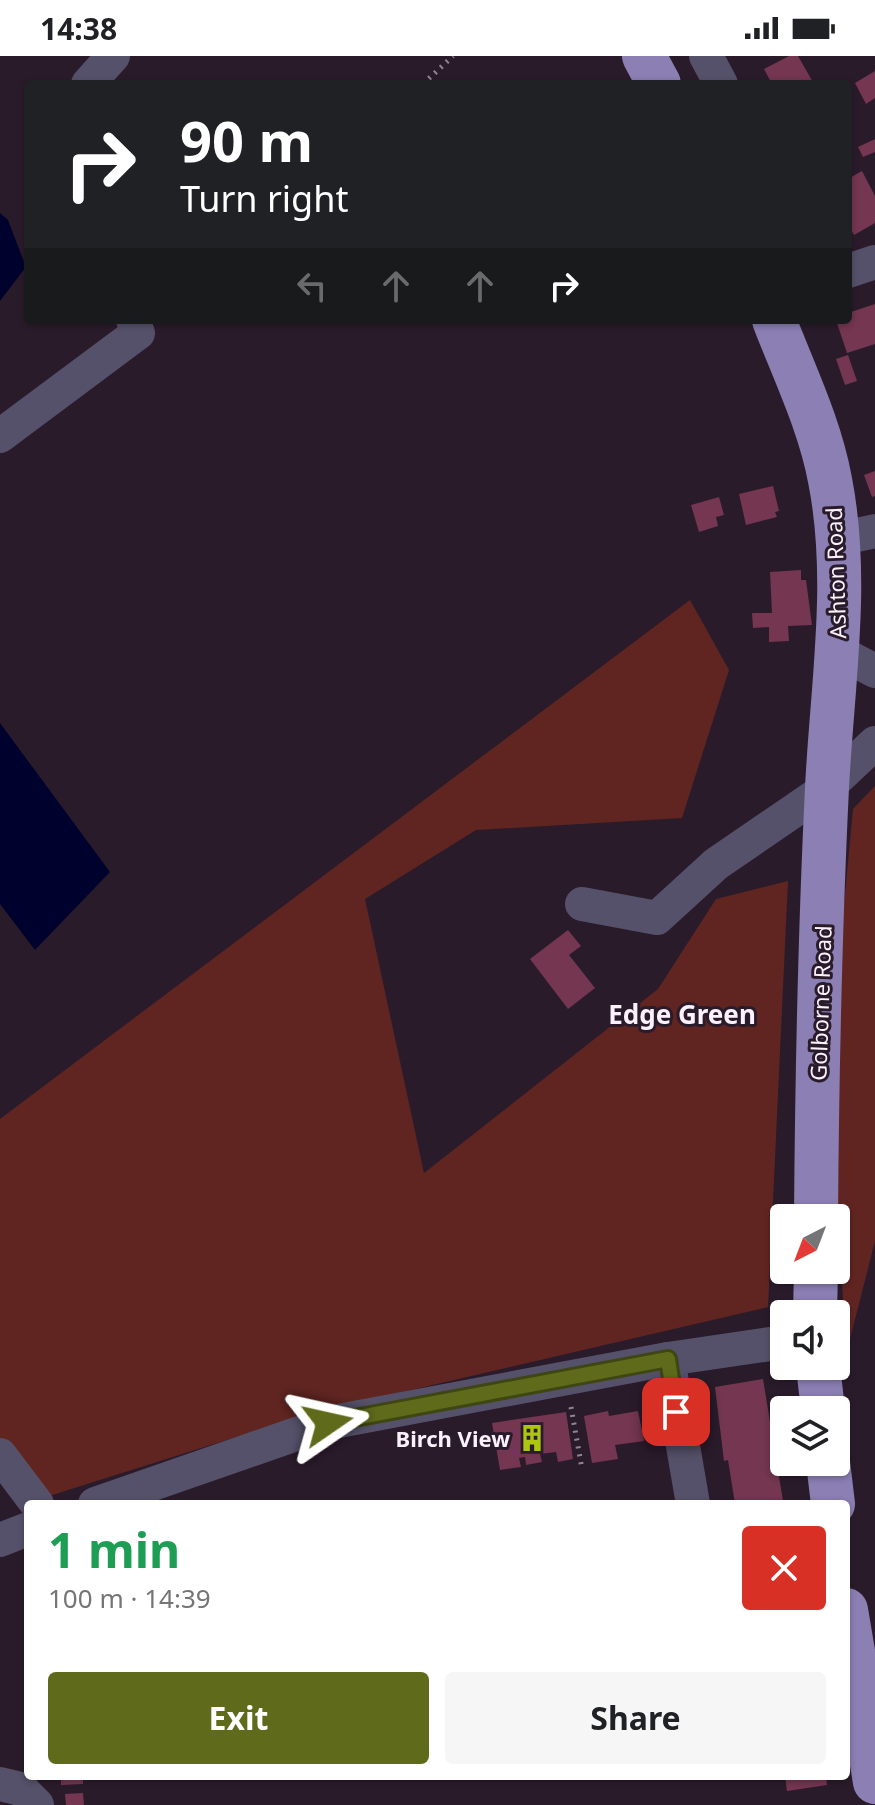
<!DOCTYPE html>
<html lang="en">
<head>
<meta charset="utf-8">
<style>
  body { margin:0; font-family:"Noto Sans",sans-serif; background:#f6f6f6; color:#202124; height:100vh; display:flex; flex-direction:column; font-size:30px; white-space:nowrap }
  * { box-sizing:border-box; margin:0 }
  p { font-size:26px; color:#757577 }
  .icon { flex:none; width:44px; height:44px; fill:none; stroke:currentColor; stroke-width:2; stroke-linecap:round; stroke-linejoin:round }
  .map { position:relative; flex:1; overflow:hidden }
  .drawer { position:absolute; left:24px; top:1444px; width:826px; height:280px; display:flex; flex-direction:column; background:#fff; border-radius:8px; box-shadow:0 2px 6px #0004 }
  .drawer>* { flex:none }
  .hud { position:absolute; left:24px; top:24px; width:828px; height:244px; border-radius:8px; box-shadow:0 2px 6px #0004; background:#202124; color:#fff; overflow:hidden }
  .needle { width:52px; rotate:222deg }
  .tools { position:absolute; left:770px; top:1148px; display:grid; gap:16px }
  .tools a { display:grid; place-items:center; width:80px; height:80px; border-radius:8px; background:#fff; box-shadow:0 2px 6px #0004; font-size:40px }
  .pin { position:absolute; display:grid; place-items:center; width:68px; height:68px; color:#fff; margin:-34px; border-radius:16px; box-shadow:0 4px 12px #0006 }
  .me { position:absolute; width:88px; margin:-44px; rotate:79deg; stroke-linejoin:round; filter:drop-shadow(0 0 6px #0008) }
  .turn { display:flex; align-items:center; gap:28px; height:168px; padding:0 24px; font-size:36px }
  .turn .icon { width:104px; height:104px; stroke-width:2.5 }
  .turn b { display:block; font-size:56px; line-height:68px }
  .lanes { display:flex; align-items:center; height:76px; padding:0 24px; background:#0003; justify-content:center; gap:40px; direction:ltr }
  .lanes .off { opacity:.35 }
  .round { display:grid; place-items:center; flex:none; width:84px; height:84px; border-radius:8px; background:#f6f6f6 }
  .headline { display:flex; align-items:center; justify-content:space-between; height:136px; padding:0 24px }
  h1 { font-size:48px; font-weight:700; line-height:60px; color:#1e9e55 }
  .button { display:flex; gap:16px; margin-top:auto; padding:16px 24px }
  .button a { flex:1; height:92px; border-radius:8px; background:#5f6b1b; color:#fff; font-size:32px; font-weight:700; line-height:92px; text-align:center }
  .button a+a { background:#f6f6f6; color:#202124 }
  .status { display:flex; justify-content:space-between; align-items:center; height:56px; padding:0 40px; background:#fff; direction:ltr }
  .status svg { height:22px; fill:currentColor }
  .map>svg:first-child { display:block }
  .green { fill:#602521 }
  .water { fill:#00022e }
  .building { fill:#743650 }
  .lines { fill:none; stroke-linecap:round; stroke-linejoin:round }
  .path { stroke:#918491; stroke-width:5; stroke-dasharray:2 6; stroke-linecap:butt }
  .minor { stroke:#56516a; stroke-width:34 }
  .major { stroke:#8b7fb3; stroke-width:44 }
  .route-casing { stroke:#3e4612; stroke-width:20 }
  .route { stroke:#5f6b1b; stroke-width:14 }
  .labels { text-anchor:middle; dominant-baseline:central; stroke-width:6; stroke-linejoin:round; paint-order:stroke }
  .street-label { font-size:22px; fill:#fbf1fb; stroke:#2a1b2b }
  .poi-label { font-size:22px; font-weight:bold; fill:#fbf1fb; stroke:#2a1b2b; text-anchor:end }
  .quarter-label { font-size:26px; font-weight:bold; fill:#fbf1fb; stroke:#2a1b2b }
</style>
</head>
<body>
<div class="status"><b>14:38</b><svg viewBox="0 0 49 12"><path d="M0 12V9h3v3zM5 12V6h3v6zM10 12V3h3v9zM15 12V0h3v12zM26 1h20v11H26zM47 4h2v5h-2z"/></svg></div>
<div class="map">
<svg width="875" height="1749" viewBox="0 0 875 1749">
  <rect width="100%" height="100%" fill="#2a1b2b"/>
  <!-- green -->
  <g class="green">
    <polygon points="690,544 729,614 682,762 476,774 365,843 424,1117 658,933 716,843 788,825 768,1251 312,1357 49,1440 0,1395 0,1063"/>
    <polygon points="875,730 875,1185 847,1295 827,1031 853,753"/>
  </g>
  <!-- water -->
  <g class="water">
    <polygon points="0,157 8,164 26,211 0,245"/>
    <polygon points="0,667 110,816 35,894 0,848"/>
  </g>
  <!-- building -->
  <g class="building">
    <polygon points="789,0 798,0 814,28 772,28 764,13"/>
    <polygon points="875,15 875,42 866,48 855,27"/>
    <polygon points="875,83 875,96 863,101 858,91"/>
    <polygon points="862,115 875,140 875,167 854,179 848,168 848,123"/>
    <polygon points="875,248 875,288 847,297 836,264 848,264 848,257"/>
    <polygon points="848,299 857,325 845,329 836,303"/>
    <polygon points="875,415 875,440 872,441 864,419"/>
    <polygon points="773,430 779,455 775,456 777,461 746,469 739,438"/>
    <polygon points="719,441 724,459 716,461 718,470 699,476 691,449"/>
    <polygon points="801,514 801,524 806,524 812,569 788,570 789,585 769,586 769,571 753,572 752,557 772,557 770,516"/>
    <polygon points="568,874 581,890 569,899 595,932 568,953 530,903"/>
    <polygon points="763,1323 783,1445 787,1448 735,1448 728,1404 724,1405 715,1331"/>
    <polygon points="665,1350 670,1375 647,1379 642,1354"/>
    <polygon points="608,1355 609,1360 638,1355 644,1385 615,1389 618,1403 592,1407 584,1360"/>
    <polygon points="566,1356 573,1403 558,1406 556,1396 540,1398 542,1406 526,1409 525,1401 519,1402 521,1411 500,1414 492,1367"/>
    <polygon points="61,1720 83,1720 83,1728 61,1729"/>
    <polygon points="785,1720 826,1720 827,1729 787,1735"/>
    <polygon points="83,1737 84,1749 66,1749 65,1738"/>
  </g>
  <g class="lines">
    <!-- path -->
    <g class="path">
      <polyline points="423,28 453,0"/>
      <polyline points="571,1351 582,1413"/>
    </g>
    <!-- minor -->
    <g class="minor">
      <polyline points="706,0 721,28"/>
      <polyline points="88,28 113,0"/>
      <polyline points="848,215 875,206"/>
      <polyline points="0,380 138,277 133,264"/>
      <polyline points="838,483 875,475"/>
      <polyline points="837,595 875,615"/>
      <polyline points="582,848 657,862 716,808 827,732 875,687"/>
      <polyline points="668,1303 693,1448"/>
      <polyline points="0,1399 37,1448"/>
      <polyline points="95,1448 328,1367 668,1303 784,1286"/>
      <polyline points="0,1484 28,1473"/>
      <polyline points="0,1728 21,1733 37,1749"/>
    </g>
    <!-- major -->
    <g class="major">
      <polyline points="644,0 659,28"/>
      <path d="M 774,264 C 794,316 820,369 830,424 C 850,525 832,630 827,732 C 820,875 817,1019 816,1162"/>
      <polyline points="815,1258 816,1214"/>
      <polyline points="818,1310 823,1354"/>
      <polyline points="828,1406 833,1448"/>
      <polyline points="846,1554 875,1726"/>
    </g>
  </g>
  <g class="lines">
    <!-- route casing -->
    <g class="route-casing">
      <polyline id="route" points="328,1367 668,1303 676,1356"/>
    </g>
    <!-- route -->
    <use href="#route" class="route"/>
  </g>
  <!-- icons -->
  <defs>
    <g id="building-bare" transform="scale(2.16)"><path d="M-4-6H4V6H1V3H-1V6H-4ZM-2.5-4.3h1.7v1.8h-1.7ZM.8-4.3h1.7v1.8H.8ZM-2.5-1h1.7V.8h-1.7ZM.8-1h1.7V.8H.8Z" fill="#adc610" stroke="#2a1b2b" stroke-width="2.5" paint-order="stroke"/></g>
  </defs>
  <g fill-rule="evenodd">
    <use href="#building-bare" x="532" y="1382"/>
  </g>
  <g class="labels">
    <!-- street labels -->
    <g class="street-label">
      <text transform="translate(835 517) rotate(-92)">Ashton Road</text>
      <text transform="translate(820 947) rotate(-88)">Golborne Road</text>
    </g>
    <!-- poi labels -->
    <g class="poi-label">
      <text x="510" y="1382">Birch View</text>
    </g>
    <!-- quarter labels -->
    <g class="quarter-label">
      <text x="682" y="958">Edge Green</text>
    </g>
  </g>
</svg>
<div class="tools">
<a><svg class="needle" viewBox="-14 -14 28 28"><path d="M0-13l5 13h-10z" fill="#e53935"/><path d="M0 13l5-13h-10z" fill="#757577"/></svg></a>
<a><svg class="icon" aria-label="sound" viewBox="0 0 24 24"><path d="M4 9h4l5-4v14l-5-4H4zM17 9q2 3 0 6"/></svg></a>
<a><svg class="icon" aria-label="layers" viewBox="0 0 24 24"><path d="M12 4l9 5-9 5-9-5zM3 14l9 5 9-5"/></svg></a>
</div>
<div class="pin" style="left:676px;top:1356px;background:#d93025"><svg class="icon" aria-label="arrive" viewBox="0 0 24 24"><path d="M6 21V4h12l-3 4 3 4H6"/></svg></div>
<svg class="me" style="left:328px;top:1367px" viewBox="-20 -20 40 40"><path d="M0-17L14 15 0 8-14 15z" fill="#5f6b1b" stroke="#fff" stroke-width="4"/></svg>
<div class="hud">
<div class="turn"><svg class="icon" aria-label="right" viewBox="0 0 24 24"><path d="M7 20v-9h11M14 6l5 5-5 5"/></svg><div><b>90 m</b>Turn right</div></div>
<div class="lanes"><svg class="icon off" aria-label="left" viewBox="0 0 24 24"><path d="M17 20v-9H6M10 6l-5 5 5 5"/></svg><svg class="icon off" aria-label="ahead" viewBox="0 0 24 24"><path d="M12 20V5M6 11l6-6 6 6"/></svg><svg class="icon off" aria-label="ahead" viewBox="0 0 24 24"><path d="M12 20V5M6 11l6-6 6 6"/></svg><svg class="icon" aria-label="right" viewBox="0 0 24 24"><path d="M7 20v-9h11M14 6l5 5-5 5"/></svg></div>
</div>
<section class="drawer">
<div class="headline"><div><h1>1 min</h1><p>100 m · 14:39</p></div><a class="round" style="background:#d93025;color:#fff"><svg class="icon" aria-label="close" viewBox="0 0 24 24"><path d="M6 6l12 12M18 6L6 18"/></svg></a></div>
<div class="button"><a>Exit</a><a>Share</a></div>
</section>
</div>
</body>
</html>
